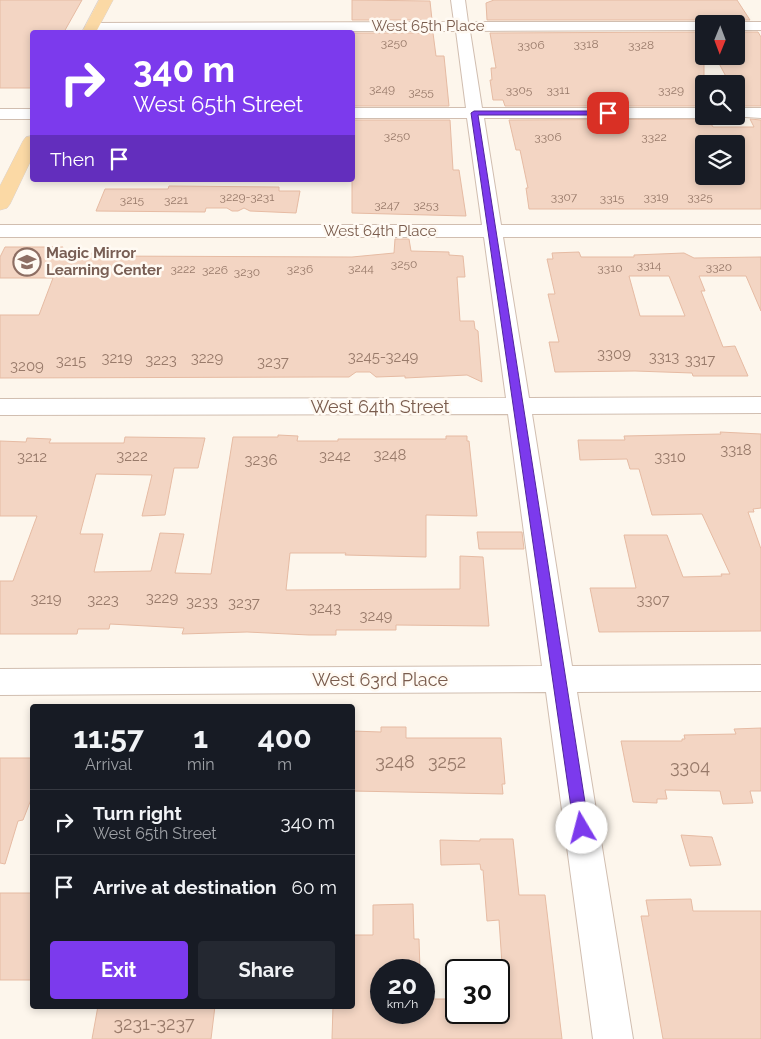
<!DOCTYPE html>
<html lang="en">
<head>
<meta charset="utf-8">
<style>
  body { margin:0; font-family:Raleway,sans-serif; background:#242831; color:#f1f3f6; height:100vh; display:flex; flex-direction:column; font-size:19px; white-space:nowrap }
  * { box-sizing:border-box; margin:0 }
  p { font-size:16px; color:#9ea1a6 }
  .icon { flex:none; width:28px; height:28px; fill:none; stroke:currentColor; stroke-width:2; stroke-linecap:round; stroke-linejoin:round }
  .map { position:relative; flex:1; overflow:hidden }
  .side { position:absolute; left:30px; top:704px; width:325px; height:305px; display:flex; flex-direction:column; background:#171b24; border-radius:5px; box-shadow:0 2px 8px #0003 }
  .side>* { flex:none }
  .top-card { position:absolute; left:30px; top:30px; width:325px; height:152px; border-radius:5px; box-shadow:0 2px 8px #0003; background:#7c3aed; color:#fff; overflow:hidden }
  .needle { width:32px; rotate:181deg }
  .tools { position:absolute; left:695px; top:15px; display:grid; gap:10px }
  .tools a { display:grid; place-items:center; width:50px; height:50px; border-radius:5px; background:#171b24; box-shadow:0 2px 8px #0003; font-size:25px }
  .speed { position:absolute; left:370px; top:959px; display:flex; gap:10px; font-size:25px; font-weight:700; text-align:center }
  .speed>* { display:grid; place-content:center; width:65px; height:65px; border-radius:50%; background:#171b24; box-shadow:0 2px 8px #0003; line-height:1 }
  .speed small { font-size:12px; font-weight:400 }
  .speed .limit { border:2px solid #111; border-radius:8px; background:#fff; color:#111 }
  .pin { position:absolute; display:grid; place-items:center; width:42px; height:42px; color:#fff; margin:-21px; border-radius:10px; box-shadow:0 2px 8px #0006 }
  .me { position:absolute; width:55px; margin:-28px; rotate:352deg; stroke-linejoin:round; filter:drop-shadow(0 0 4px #0008) }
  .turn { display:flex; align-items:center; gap:18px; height:105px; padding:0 20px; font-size:22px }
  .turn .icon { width:65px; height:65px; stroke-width:2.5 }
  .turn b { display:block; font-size:35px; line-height:42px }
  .then { display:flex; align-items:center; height:48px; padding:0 20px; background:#0003; gap:10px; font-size:19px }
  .eta { display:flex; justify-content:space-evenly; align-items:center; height:85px; text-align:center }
  .eta b { font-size:30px; font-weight:700; line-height:35px }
  .button { display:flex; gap:10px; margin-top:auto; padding:10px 20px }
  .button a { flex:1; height:58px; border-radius:5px; background:#7c3aed; color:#fff; font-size:20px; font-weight:700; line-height:58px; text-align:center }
  .button a+a { background:#242831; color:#f1f3f6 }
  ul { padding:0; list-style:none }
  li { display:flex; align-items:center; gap:15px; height:65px; padding:0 20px; border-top:1px solid #363941 }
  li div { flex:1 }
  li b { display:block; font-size:19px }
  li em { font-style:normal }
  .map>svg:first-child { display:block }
  .building { fill:#f3d5c3; stroke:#e6bba3; fill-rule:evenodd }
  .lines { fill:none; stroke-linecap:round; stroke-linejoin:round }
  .minor-casing { stroke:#d1beb0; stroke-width:2 }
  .major-casing { stroke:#dad1cd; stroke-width:1 }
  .minor { fill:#fff; fill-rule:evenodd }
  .major { fill:#fbd9a5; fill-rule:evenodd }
  .route { fill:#7c3aed; stroke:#51269a }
  .labels { text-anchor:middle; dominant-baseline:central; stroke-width:5; stroke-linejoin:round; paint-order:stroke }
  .far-number-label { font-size:12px; fill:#987a6a }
  .far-street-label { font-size:15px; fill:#7a5c4d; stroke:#fffaf3 }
  .far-education-label { font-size:15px; font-weight:bold; fill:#785e54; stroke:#fffaf3; text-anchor:start }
  .number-label { font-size:15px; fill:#987a6a }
  .street-label { font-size:18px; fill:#7a5c4d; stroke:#fffaf3 }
  .near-number-label { font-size:18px; fill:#987a6a }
</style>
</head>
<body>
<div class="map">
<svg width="761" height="1039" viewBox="0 0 761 1039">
  <rect width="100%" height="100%" fill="#fdf6ec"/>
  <!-- building -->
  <g class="building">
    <polygon points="0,0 82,0 64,32 32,32 32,88 0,88"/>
    <polygon points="352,0 430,1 432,20 352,20"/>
    <polygon points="494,0 737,0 750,20 736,20 729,24 711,24 704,20 487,20 486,3"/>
    <polygon points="704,32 704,106 505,106 503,100 493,100 490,80 492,80 491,68 496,68 490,33"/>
    <polygon points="736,32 758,32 761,37 761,106 743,106 736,95 736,84 730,84 715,56 736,56"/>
    <polygon points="352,33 433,33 436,56 444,56 449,106 352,106"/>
    <path d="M 708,119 L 713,127 L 754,127 L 750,119 L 761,120 L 761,209 L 529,209 L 526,188 L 528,188 L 520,150 L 516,150 L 509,120 ZM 704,144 L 736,144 L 736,176 L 704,176 Z"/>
    <polygon points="352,120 450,120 453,170 459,170 466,216 352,213"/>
    <polygon points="169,186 279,187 279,191 300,191 296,213 250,211 244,208 238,211 232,211 227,208 206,208 205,212 96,211 105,189 168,189"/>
    <polygon points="395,239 409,239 411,251 449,252 449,255 463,256 465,277 457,277 460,321 474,321 475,329 478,331 482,382 467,375 405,378 405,376 376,377 370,372 356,372 349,377 324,377 0,378 0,315 39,315 53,278 0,278 0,257 5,247 63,247 60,253 92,253 98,256 352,257 394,253"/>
    <path d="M 579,252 L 581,257 L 634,257 L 634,255 L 684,253 L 694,258 L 761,257 L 761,311 L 746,276 L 699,276 L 705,291 L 701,291 L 723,347 L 735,346 L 748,376 L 693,376 L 692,373 L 635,371 L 555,372 L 549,342 L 559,342 L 548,294 L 555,294 L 547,259 L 553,259 L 552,253 ZM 629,276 L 669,276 L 685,316 L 640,316 Z"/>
    <polygon points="720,432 761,434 761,508 753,509 754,512 748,512 761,549 761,631 599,632 590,588 636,588 624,535 667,535 683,577 722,576 721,574 730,574 702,514 652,515 639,469 630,469 627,459 580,460 578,440 625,440 624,436 721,434"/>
    <polygon points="278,435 298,436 297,441 338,441 338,439 446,439 446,436 467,436 467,441 469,441 477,516 426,515 426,557 345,555 346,553 290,553 286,590 460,589 460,556 483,557 489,626 396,625 396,630 336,630 336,635 309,635 247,632 182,634 184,628 110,624 109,629 78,629 77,634 0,634 0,581 13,581 37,516 0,516 0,441 26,442 27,438 51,439 49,443 124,443 125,437 205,438 198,468 174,468 165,515 142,516 152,475 96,474 80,534 103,534 94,572 151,571 160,533 184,534 175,573 211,574 233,437 278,437"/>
    <polygon points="477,532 522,532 524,549 479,549"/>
    <polygon points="381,727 406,727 406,738 501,738 505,784 502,784 503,794 352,791 352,731 381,732"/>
    <polygon points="761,728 761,791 750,791 753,803 723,804 720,791 665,790 667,799 657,799 657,803 633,802 621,741 682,741 682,739 685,739 684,735 736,734 734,729"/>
    <polygon points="0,758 32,758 32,797 23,820 18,821 5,864 0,863"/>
    <polygon points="681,835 712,837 721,865 690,866"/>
    <polygon points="480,839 513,839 519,895 545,895 562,1039 332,1039 333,1006 352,1006 352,935 373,935 373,905 413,904 414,939 419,939 420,970 381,970 381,1012 424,1012 424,999 456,999 456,1012 499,1012 499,964 502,964 499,920 487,921 483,870 481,870 480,864 441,865 440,840 480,841"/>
    <rect x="0" y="893" width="32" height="87"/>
    <polygon points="691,899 693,911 761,911 761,1039 663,1039 641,916 649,916 646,900"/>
    <polygon points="98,1006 215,1006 211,1039 92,1039"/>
  </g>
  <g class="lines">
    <!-- minor casing -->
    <g class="minor-casing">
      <g id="minor">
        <polygon points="451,0 465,0 468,22 704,22 709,24 704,24 704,30 470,31 482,108 704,108 704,116 710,116 704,118 484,118 501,225 761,225 761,237 503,237 529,398 761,397 761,413 532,414 572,666 761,665 761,691 577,692 633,1039 593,1039 546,692 0,695 0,669 542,666 508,414 0,415 0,399 506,398 484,237 0,237 0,225 482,225 467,118 352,118 352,108 466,108 456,31 92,31 85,27 92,23 454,22"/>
        <polygon points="736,22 761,22 761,30 736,30 736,24 731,24"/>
        <polygon points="736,108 761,108 761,118 730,116 736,116"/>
        <rect x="0" y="109" width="32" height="10"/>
      </g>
    </g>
    <!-- major casing -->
    <g class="major-casing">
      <g id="major">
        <polygon points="99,0 113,0 96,32 82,32"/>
        <polygon points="32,136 32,158 10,204 7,208 0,210 0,186 23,141 26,137"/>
      </g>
    </g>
    <!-- minor -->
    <use href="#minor" class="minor"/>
    <!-- major -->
    <use href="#major" class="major"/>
  </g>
  <!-- route -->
  <polygon class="route" points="474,111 608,111 612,113 608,115 478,115 589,828 587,833 582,835 576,833 574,828 471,113"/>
  <!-- icons -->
  <defs>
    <g id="school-ring" transform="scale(1.4375)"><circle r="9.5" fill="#fffaf3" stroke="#8d6e63" stroke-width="1.5"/><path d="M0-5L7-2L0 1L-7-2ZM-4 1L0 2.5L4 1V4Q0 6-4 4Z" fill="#8d6e63"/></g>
  </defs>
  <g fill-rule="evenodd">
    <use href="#school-ring" x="27" y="262"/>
  </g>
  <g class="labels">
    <!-- far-number labels -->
    <g class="far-number-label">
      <text x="394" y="43">3250</text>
      <text x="586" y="44">3318</text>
      <text x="531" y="45">3306</text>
      <text x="641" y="45">3328</text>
      <text x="382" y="89">3249</text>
      <text x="519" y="90">3305</text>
      <text x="558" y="90">3311</text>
      <text x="671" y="90">3329</text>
      <text x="421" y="92">3255</text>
      <text x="397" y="136">3250</text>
      <text x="548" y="137">3306</text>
      <text x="654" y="137">3322</text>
      <text x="247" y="197">3229-3231</text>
      <text x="564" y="197">3307</text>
      <text x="656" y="197">3319</text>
      <text x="700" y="197">3325</text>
      <text x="612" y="198">3315</text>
      <text x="132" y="200">3215</text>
      <text x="176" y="200">3221</text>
      <text x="387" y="205">3247</text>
      <text x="426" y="205">3253</text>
      <text x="404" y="264">3250</text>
      <text x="649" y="265">3314</text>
      <text x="719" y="267">3320</text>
      <text x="361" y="268">3244</text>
      <text x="610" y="268">3310</text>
      <text x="183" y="269">3222</text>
      <text x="300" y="269">3236</text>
      <text x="215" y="270">3226</text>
      <text x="247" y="272">3230</text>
    </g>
    <!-- far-street labels -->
    <g class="far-street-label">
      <text x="428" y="26">West 65th Place</text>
      <text x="380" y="231">West 64th Place</text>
    </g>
    <!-- far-education labels -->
    <g class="far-education-label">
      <text x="46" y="253">Magic Mirror<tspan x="46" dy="17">Learning Center</tspan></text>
    </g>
    <!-- number labels -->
    <g class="number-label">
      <text x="614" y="354">3309</text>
      <text x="383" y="357">3245-3249</text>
      <text x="664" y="357">3313</text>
      <text x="117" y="358">3219</text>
      <text x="207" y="358">3229</text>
      <text x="161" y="360">3223</text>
      <text x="700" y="360">3317</text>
      <text x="71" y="361">3215</text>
      <text x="273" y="362">3237</text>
      <text x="27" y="366">3209</text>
      <text x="736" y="450">3318</text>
      <text x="390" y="455">3248</text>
      <text x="132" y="456">3222</text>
      <text x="335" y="456">3242</text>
      <text x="32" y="457">3212</text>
      <text x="670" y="457">3310</text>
      <text x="261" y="460">3236</text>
      <text x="162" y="598">3229</text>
      <text x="46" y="599">3219</text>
      <text x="103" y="600">3223</text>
      <text x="653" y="600">3307</text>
      <text x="202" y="602">3233</text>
      <text x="244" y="603">3237</text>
      <text x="325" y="608">3243</text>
      <text x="376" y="616">3249</text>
    </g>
    <!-- street labels -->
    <g class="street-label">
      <text x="380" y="406">West 64th Street</text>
      <text x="380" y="679">West 63rd Place</text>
    </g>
    <!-- near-number labels -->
    <g class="near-number-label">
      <text x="395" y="761">3248</text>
      <text x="447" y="761">3252</text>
      <text x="690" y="766">3304</text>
      <text x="154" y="1023">3231-3237</text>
    </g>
  </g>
</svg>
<div class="tools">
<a><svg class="needle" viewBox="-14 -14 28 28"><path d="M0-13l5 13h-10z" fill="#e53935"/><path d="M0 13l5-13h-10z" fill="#9ea1a6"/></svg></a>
<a><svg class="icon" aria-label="search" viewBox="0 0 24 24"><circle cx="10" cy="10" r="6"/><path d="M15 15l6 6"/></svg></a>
<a><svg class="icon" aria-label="layers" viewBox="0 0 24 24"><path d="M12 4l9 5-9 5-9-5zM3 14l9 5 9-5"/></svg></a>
</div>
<div class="speed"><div>20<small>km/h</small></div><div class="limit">30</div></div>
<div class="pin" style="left:608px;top:113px;background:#d93025"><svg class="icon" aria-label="arrive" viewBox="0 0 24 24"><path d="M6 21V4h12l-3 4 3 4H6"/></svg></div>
<svg class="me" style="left:582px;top:828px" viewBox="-20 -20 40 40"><circle r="19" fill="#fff"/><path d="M0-13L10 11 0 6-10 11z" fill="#7c3aed"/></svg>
<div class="top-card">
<div class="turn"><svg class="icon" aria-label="right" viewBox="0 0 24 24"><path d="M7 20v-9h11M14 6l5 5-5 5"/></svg><div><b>340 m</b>West 65th Street</div></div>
<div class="then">Then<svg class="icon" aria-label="arrive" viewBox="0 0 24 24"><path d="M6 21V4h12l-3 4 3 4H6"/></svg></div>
</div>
<section class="side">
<div class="eta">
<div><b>11:57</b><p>Arrival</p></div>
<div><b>1</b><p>min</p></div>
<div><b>400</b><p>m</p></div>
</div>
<ul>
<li><svg class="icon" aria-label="right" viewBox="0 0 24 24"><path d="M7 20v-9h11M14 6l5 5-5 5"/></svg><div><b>Turn right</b><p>West 65th Street</p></div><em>340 m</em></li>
<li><svg class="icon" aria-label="arrive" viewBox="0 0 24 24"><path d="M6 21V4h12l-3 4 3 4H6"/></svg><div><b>Arrive at destination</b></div><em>60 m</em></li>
</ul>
<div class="button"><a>Exit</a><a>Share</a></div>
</section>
</div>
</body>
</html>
